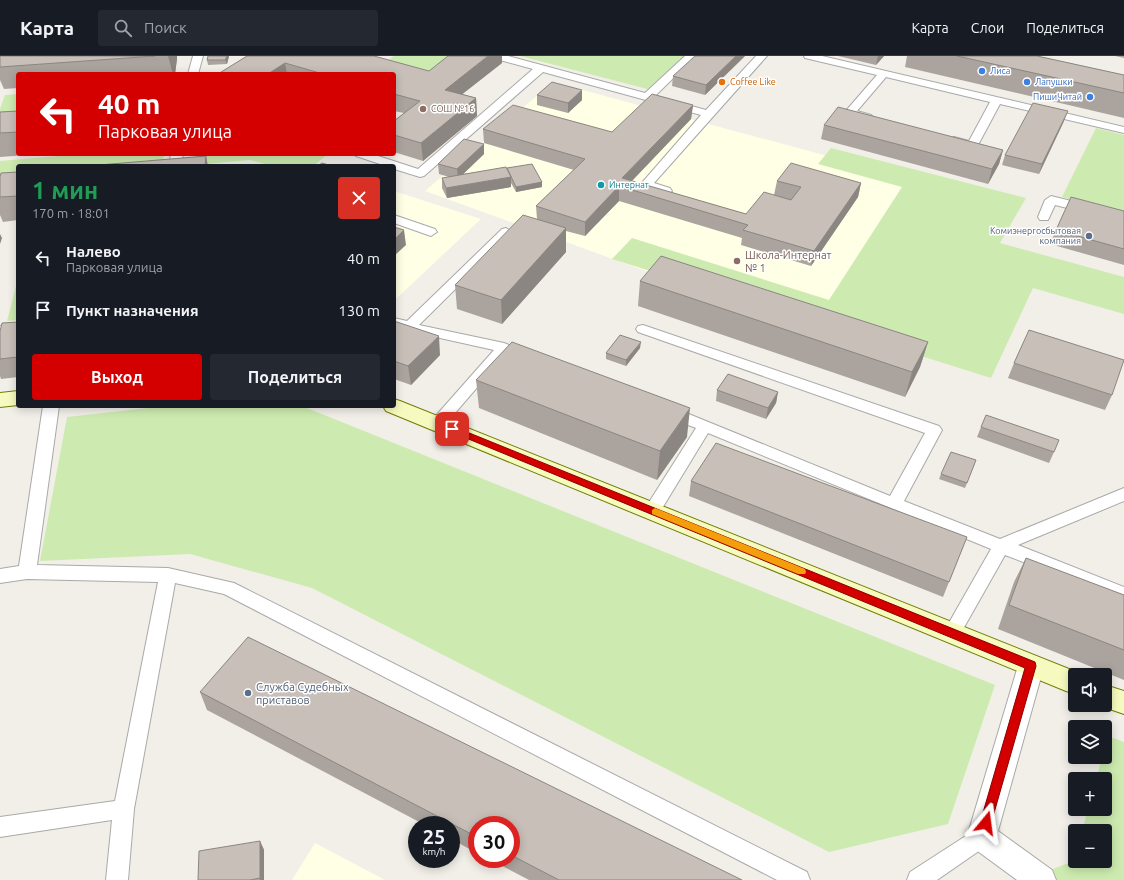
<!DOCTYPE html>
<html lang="ru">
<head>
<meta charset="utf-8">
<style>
  body { margin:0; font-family:Ubuntu,sans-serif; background:#242831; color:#f1f3f6; height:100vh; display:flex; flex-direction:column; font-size:15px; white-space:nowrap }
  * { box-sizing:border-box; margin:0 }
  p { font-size:13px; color:#9ea1a6 }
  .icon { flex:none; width:22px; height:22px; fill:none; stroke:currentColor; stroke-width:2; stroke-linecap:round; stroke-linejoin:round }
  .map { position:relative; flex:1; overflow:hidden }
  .sheet { position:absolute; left:16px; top:108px; width:380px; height:244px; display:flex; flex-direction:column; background:#171b24; border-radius:4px; box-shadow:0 2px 10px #0003 }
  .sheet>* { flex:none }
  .hud { position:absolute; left:16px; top:16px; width:380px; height:84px; border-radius:4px; box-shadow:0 2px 10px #0003; background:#d40000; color:#fff; overflow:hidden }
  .controls { position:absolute; left:1068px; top:612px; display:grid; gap:8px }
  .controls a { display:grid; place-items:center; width:44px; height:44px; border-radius:4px; background:#171b24; box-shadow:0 2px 10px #0003; font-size:20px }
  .speed { position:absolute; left:408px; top:760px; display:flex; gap:8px; font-size:20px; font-weight:700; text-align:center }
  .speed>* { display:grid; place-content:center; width:52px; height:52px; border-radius:50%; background:#171b24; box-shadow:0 2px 10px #0003; line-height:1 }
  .speed small { font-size:10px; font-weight:400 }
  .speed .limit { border:6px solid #d22; background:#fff; color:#111 }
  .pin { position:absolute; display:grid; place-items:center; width:34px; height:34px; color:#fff; margin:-17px; border-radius:8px; box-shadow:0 2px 6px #0006 }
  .me { position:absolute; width:44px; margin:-22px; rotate:16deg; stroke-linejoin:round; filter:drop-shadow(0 0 3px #0008) }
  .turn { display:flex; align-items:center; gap:14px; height:84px; padding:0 16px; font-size:18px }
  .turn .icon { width:52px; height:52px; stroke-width:2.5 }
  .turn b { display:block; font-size:28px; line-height:34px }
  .round { display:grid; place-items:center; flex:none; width:42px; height:42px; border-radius:4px; background:#242831 }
  .head { display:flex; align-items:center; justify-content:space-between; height:68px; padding:0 16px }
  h1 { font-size:24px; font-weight:600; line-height:30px; color:#1e9e55 }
  .button { display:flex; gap:8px; margin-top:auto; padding:8px 16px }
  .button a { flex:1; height:46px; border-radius:4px; background:#d40000; color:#fff; font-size:16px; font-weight:600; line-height:46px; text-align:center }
  .button a+a { background:#242831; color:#f1f3f6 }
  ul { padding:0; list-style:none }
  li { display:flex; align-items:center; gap:12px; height:52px; padding:0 16px }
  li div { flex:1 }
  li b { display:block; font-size:15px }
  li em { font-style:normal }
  header { display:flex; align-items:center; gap:24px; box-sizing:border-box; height:56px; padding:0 20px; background:#171b24; border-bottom:1px solid #363941 }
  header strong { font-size:19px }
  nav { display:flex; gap:22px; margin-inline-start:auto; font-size:14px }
  .search { width:280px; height:36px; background:#242831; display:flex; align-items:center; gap:10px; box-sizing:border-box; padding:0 14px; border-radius:4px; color:#9ea1a6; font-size:15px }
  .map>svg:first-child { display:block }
  .education { fill:#ffffe5 }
  .grass { fill:#cdebb0 }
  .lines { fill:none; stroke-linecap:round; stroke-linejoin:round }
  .lane-casing { stroke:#a9a9a9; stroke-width:2 }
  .street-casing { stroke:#a9a9a9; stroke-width:2 }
  .secondary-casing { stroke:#707d05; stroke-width:2 }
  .lane { fill:#fff; fill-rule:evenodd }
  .street { fill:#fff; fill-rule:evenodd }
  .secondary { fill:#f7fabf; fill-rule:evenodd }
  .wall { fill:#aba49e }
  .shaded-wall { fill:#8b8681 }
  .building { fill:#c7bfb8; stroke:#8b8681 }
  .route { fill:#d40000; stroke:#8a0000 }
  .slow { fill:#f59e0b }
  .shop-dot { fill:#3f7fe0; stroke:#fff; stroke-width:1.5 }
  .food-dot { fill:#e8710a; stroke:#fff; stroke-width:1.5 }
  .education-dot { fill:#8d6e63; stroke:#fff; stroke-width:1.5 }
  .culture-dot { fill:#0f9aa8; stroke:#fff; stroke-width:1.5 }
  .service-dot { fill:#5c6f8a; stroke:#fff; stroke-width:1.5 }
  .labels { text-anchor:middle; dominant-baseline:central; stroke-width:3; stroke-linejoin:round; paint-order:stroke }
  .far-shop-label { font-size:9px; fill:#366cbe; stroke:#fff; text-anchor:start }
  .far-food-label { font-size:9px; fill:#c56008; stroke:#fff; text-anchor:start }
  .far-education-label { font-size:9px; fill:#785e54; stroke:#fff; text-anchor:start }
  .far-culture-label { font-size:9px; fill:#0d838f; stroke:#fff; text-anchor:start }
  .far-service-label { font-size:9px; fill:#4e5e75; stroke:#fff; text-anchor:end }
  .education-label { font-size:11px; fill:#785e54; stroke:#fff; text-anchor:start }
  .service-label { font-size:11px; fill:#4e5e75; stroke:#fff; text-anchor:start }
</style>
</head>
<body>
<header>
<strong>Карта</strong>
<div class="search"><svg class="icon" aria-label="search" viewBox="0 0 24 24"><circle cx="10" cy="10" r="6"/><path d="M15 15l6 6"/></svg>Поиск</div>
<nav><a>Карта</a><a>Слои</a><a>Поделиться</a></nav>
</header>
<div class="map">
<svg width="1124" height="824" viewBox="0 0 1124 824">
  <rect width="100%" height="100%" fill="#f2efe9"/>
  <!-- education -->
  <g class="education">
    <polygon points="553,26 909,122 812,275 425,135"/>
    <polygon points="394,135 481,163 397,242 394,242"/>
    <polygon points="315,787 385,824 292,824"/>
  </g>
  <!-- grass -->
  <g class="grass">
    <polygon points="394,0 461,0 431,21 385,6"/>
    <polygon points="520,0 686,0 651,34"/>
    <polygon points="18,38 18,65 0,66 0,53 5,39"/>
    <polygon points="1096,72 1124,79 1124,158 1062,141"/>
    <polygon points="831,92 1026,142 1000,187 1124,221 1124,258 1033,232 991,322 612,203 632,182 829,244 902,131 818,108"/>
    <polygon points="82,98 164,98 162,110 18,110 18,125 0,126 0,105"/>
    <polygon points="196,98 328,98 313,110 272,110 250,104 194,109"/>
    <polygon points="18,222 18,264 7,265"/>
    <polygon points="166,350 302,350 995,629 948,768 829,796 312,532 190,498 40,505 67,361"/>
    <polygon points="1108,680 1124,686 1124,824 1024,824 1074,805 1075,802 1075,805 1105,805 1105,775 1082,775 1088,753 1105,753 1105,723 1096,723 1102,701 1105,701 1105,691"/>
  </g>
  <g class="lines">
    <!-- lane casing -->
    <g class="lane-casing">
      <g id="lane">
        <polygon points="193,0 203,0 198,18 188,18"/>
        <polygon points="491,0 508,0 645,37 685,0 696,0 655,40 706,54 756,0 767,0 654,127 670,132 672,135 666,139 642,132 640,129 701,59 543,16 424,120 420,121 394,113 394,110 386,110 356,100 354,98 372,98 418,113 533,13 492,2"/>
        <path d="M 804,0 L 822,0 L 1124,71 L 1124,77 L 1000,48 L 978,89 L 972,92 L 950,86 L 948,84 L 954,81 L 969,85 L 990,46 L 886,21 L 857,55 L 871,59 L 873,61 L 871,63 C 864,65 849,62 844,57 L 877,19 L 805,2 Z"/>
        <polygon points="171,98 183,98 181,110 169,110"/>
        <polygon points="1051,140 1124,158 1124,166 1055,149 1048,164 1040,164 1038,161 1045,144"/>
        <polygon points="394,159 435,173 437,176 431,180 394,167"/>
        <polygon points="506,172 512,176 510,179 419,269 504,287 509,289 511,292 443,371 438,372 433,371 430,367 433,363 494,294 404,274 394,271 394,262 407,265 502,173"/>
        <polygon points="18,269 18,277 0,278 0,270"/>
        <polygon points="643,269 939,370 942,374 904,445 1000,483 1124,432 1124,445 1018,489 1124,531 1124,545 1005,499 958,582 952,585 946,582 943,577 946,572 991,493 708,377 658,459 652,461 646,459 644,455 646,451 696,372 664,360 661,356 664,352 669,351 674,352 890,440 925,377 638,276 636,273 638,270"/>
        <polygon points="43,350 59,350 37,509 168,512 234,527 807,816 810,824 777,824 224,538 175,527 134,753 128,824 106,824 112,764 0,781 0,761 115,745 158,526 27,523 0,527 0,513 19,510"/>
        <polygon points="982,771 989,774 993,781 989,788 937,824 907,824 910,816 975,774"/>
      </g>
    </g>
    <!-- street casing -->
    <g class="street-casing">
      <polygon id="street" points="1031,599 1040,602 1044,610 998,775 1052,814 1056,824 1017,824 972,791 967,781 1018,610 1022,602"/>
    </g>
    <!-- secondary casing -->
    <g class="secondary-casing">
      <g id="secondary">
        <polygon points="18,335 18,349 0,351 0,337"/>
        <polygon points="394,343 400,345 1084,619 1075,619 1075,638 1066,635 386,355 383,350 394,350"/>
        <polygon points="1105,629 1124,635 1124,658 1098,649 1105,649"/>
      </g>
    </g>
    <!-- lane -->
    <use href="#lane" class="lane"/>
    <!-- street -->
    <use href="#street" class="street"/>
    <!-- secondary -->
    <use href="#secondary" class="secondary"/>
  </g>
  <!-- wall -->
  <g class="wall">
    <polygon points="0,0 177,0 177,3 175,18 18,18 18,32 4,33 0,24"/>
    <polygon points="208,0 229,0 227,8 208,9 207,4"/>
    <polygon points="247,0 429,15 502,7 462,38 476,42 477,60 423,105 394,96 394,65 404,57 394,55 394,18 218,18"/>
    <polygon points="745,0 705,39 672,30 673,20"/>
    <polygon points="838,0 884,0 876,9"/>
    <polygon points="907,0 1037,0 1124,19 1124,62 905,11"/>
    <polygon points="1115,0 1124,0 1124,2"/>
    <polygon points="582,34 582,44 568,57 537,49 537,39"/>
    <polygon points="693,49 691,63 632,125 746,158 774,139 777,125 861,127 858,141 811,210 741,189 742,182 619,145 585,180 566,175 566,196 502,268 457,253 455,229 537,163 536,150 574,114 484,87 483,73 612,76"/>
    <polygon points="18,55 18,98 41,98 0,101 0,56"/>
    <polygon points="1064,65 1039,118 1002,109 1005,99"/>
    <polygon points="824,69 1003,94 999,108 988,128 821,83"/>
    <polygon points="484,88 484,98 463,118 507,112 542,126 542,131 516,136 511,127 511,131 447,142 442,132 442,122 449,121 439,118 438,108"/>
    <polygon points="18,116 18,164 3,166 0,159 0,121"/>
    <polygon points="1124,155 1124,209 1050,188 1056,174"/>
    <polygon points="640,225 928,286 920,311 905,341 638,250"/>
    <polygon points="394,265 440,299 411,329 394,323"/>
    <polygon points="18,266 18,321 1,323 0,320 0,275"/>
    <polygon points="640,292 626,310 606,303 606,297"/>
    <polygon points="1014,307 1112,339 1105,354 1008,322"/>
    <polygon points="476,324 687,381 657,424 479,352"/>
    <polygon points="717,334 778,336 776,347 766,363 716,345"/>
    <polygon points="981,371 1054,396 1049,407 977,381"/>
    <polygon points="976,404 965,432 939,423 941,418"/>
    <polygon points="691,425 967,481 943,541 689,440"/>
    <polygon points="1026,502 1124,539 1124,624 998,573 1014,526"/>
    <polygon points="200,636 742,824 529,824 489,803 511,803 511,769 477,769 477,797 451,783 451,769 425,769 207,654"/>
    <polygon points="260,785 264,794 264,824 198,824"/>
  </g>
  <!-- shaded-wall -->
  <g class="shaded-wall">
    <polygon points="168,0 177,0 177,3 175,18 173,18"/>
    <polygon points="227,0 229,0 227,8 225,4"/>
    <polygon points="488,0 502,0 502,7 446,51 445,34"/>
    <polygon points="736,0 745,0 705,39 706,29"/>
    <polygon points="878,0 884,0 876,9"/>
    <polygon points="285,7 287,18 268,18"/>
    <polygon points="582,34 582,44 568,57 568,47"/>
    <polygon points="476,42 477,60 423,105 421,87"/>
    <polygon points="693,49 691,63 625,132 622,122"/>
    <polygon points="1068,55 1064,65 1039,118 1042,108"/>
    <polygon points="484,88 484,98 458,123 457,113"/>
    <polygon points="1003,94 999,108 988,128 992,113"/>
    <polygon points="206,100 208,110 205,110"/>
    <polygon points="511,121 511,131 447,142 446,132"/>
    <polygon points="542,126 542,131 516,136 516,131"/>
    <polygon points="861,127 858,141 811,210 814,195"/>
    <polygon points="619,130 619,145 585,180 585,166"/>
    <polygon points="566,172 566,196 502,268 501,244"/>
    <polygon points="404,174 406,189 394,200 394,184"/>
    <polygon points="0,178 2,182 0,188"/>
    <polygon points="439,280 440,299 411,329 408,310"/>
    <polygon points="641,286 640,292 626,310 626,304"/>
    <polygon points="928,286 920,311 905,341 912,316"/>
    <polygon points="778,336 776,347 766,363 768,352"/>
    <polygon points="690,352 687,381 657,424 660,395"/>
    <polygon points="260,785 264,794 264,824 260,824"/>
  </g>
  <!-- building -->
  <g class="building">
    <polygon points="0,0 155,0 0,11"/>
    <polygon points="208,0 227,0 225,4 207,4"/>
    <polygon points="247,0 374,0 429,15 448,0 488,0 445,34 476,42 421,87 394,79 394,65 420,45 394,38 394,18 323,18 285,7 268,18 218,18"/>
    <polygon points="695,0 736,0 706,29 673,20"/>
    <polygon points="957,0 1037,0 1124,19 1124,37"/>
    <polygon points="552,26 582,34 568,47 537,39"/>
    <polygon points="652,38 693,49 622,122 746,158 764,136 791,144 801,131 777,125 791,107 861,127 814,195 743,174 748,169 619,130 585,166 536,150 585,103 483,73 513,49 612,76"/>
    <polygon points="1033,47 1068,55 1042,108 1005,99"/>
    <polygon points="838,51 1003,94 992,113 824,69"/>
    <polygon points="18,55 18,76 0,77 0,56"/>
    <polygon points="464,83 484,88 457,113 438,108"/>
    <polygon points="206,100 205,110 87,110"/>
    <polygon points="322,107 332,110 318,110"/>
    <polygon points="532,108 542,126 516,131 507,112"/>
    <polygon points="506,111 511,121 446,132 442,122"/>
    <polygon points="18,116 18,140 0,141 0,121 1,117"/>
    <polygon points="1071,141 1124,155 1124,193 1056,174"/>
    <polygon points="523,159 566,172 501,244 455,229"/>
    <polygon points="394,171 404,174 394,184"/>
    <polygon points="661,200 928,286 912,316 640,225"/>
    <polygon points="394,265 439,280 408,310 394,305"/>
    <polygon points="18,266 18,301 0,303 0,275 2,267"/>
    <polygon points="1029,274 1124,304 1112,339 1014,307"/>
    <polygon points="620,279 641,286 626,304 606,297"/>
    <polygon points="512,286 690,352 660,395 476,324"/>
    <polygon points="728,318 778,336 768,352 717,334"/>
    <polygon points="986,359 1059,384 1054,396 981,371"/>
    <polygon points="716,387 967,481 949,526 691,425"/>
    <polygon points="951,396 976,404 967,427 941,418"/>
    <polygon points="1026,502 1124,539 1124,594 1009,549"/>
    <polygon points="248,581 742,824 559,824 511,799 511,769 477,769 477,781 200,636"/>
    <polygon points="260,785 260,822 250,824 198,824 199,795"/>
  </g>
  <!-- route -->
  <polygon class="route" points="452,370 1035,606 1036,610 990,771 986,772 982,771 980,767 1025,612 449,375 448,373"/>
  <!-- slow -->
  <polygon class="slow" points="655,452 805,513 806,516 805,518 798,518 652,458 652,454"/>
  <!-- markers -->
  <g class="shop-dot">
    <circle cx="982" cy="15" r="4"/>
    <circle cx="1027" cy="26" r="4"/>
    <circle cx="1090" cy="41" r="4"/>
  </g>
  <circle class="food-dot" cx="722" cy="26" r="4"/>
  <g class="education-dot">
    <circle cx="423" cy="53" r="4"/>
    <circle cx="737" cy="205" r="4"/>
  </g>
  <circle class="culture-dot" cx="601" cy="129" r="4"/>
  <g class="service-dot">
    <circle cx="1089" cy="180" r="4"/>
    <circle cx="248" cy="637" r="4"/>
  </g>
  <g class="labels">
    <!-- far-shop labels -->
    <g class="far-shop-label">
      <text x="990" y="15">Лиса</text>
      <text x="1035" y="26">Лапушки</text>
      <text x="1082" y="41" text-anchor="end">ПишиЧитай</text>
    </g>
    <!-- far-food labels -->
    <g class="far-food-label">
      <text x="730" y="26">Coffee Like</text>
    </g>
    <!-- far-education labels -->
    <g class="far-education-label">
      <text x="431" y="53">СОШ №16</text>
    </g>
    <!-- far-culture labels -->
    <g class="far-culture-label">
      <text x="609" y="129">Интернат</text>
    </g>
    <!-- far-service labels -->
    <g class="far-service-label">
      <text x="1081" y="175">Комиэнергосбытовая<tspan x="1081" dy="10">компания</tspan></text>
    </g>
    <!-- education labels -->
    <g class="education-label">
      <text x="745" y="199">Школа-Интернат<tspan x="745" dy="13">№ 1</tspan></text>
    </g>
    <!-- service labels -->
    <g class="service-label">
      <text x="256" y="631">Служба Судебных<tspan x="256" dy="13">приставов</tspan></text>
    </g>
  </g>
</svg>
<div class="controls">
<a><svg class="icon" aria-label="sound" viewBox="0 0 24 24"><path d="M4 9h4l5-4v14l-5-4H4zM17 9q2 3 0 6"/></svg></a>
<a><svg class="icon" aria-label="layers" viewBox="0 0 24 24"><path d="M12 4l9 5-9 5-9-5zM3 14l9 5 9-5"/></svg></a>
<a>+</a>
<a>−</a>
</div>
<div class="speed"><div>25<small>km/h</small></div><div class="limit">30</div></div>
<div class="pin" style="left:452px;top:373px;background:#d93025"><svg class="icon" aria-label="arrive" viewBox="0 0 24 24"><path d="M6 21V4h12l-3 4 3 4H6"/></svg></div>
<svg class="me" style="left:986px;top:767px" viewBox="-20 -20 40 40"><path d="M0-17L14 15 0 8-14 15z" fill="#d40000" stroke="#fff" stroke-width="4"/></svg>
<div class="hud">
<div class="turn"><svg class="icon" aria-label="left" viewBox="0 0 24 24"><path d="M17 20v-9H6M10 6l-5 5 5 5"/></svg><div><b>40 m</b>Парковая улица</div></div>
</div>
<section class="sheet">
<div class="head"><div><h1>1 мин</h1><p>170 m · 18:01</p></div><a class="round" style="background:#d93025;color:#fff"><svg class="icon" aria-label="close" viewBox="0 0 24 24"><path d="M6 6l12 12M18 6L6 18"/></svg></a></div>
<ul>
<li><svg class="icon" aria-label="left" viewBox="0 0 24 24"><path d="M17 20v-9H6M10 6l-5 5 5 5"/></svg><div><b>Налево</b><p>Парковая улица</p></div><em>40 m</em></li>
<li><svg class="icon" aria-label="arrive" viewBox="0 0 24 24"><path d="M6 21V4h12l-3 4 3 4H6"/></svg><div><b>Пункт назначения</b></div><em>130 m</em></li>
</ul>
<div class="button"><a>Выход</a><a>Поделиться</a></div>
</section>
</div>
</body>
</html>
